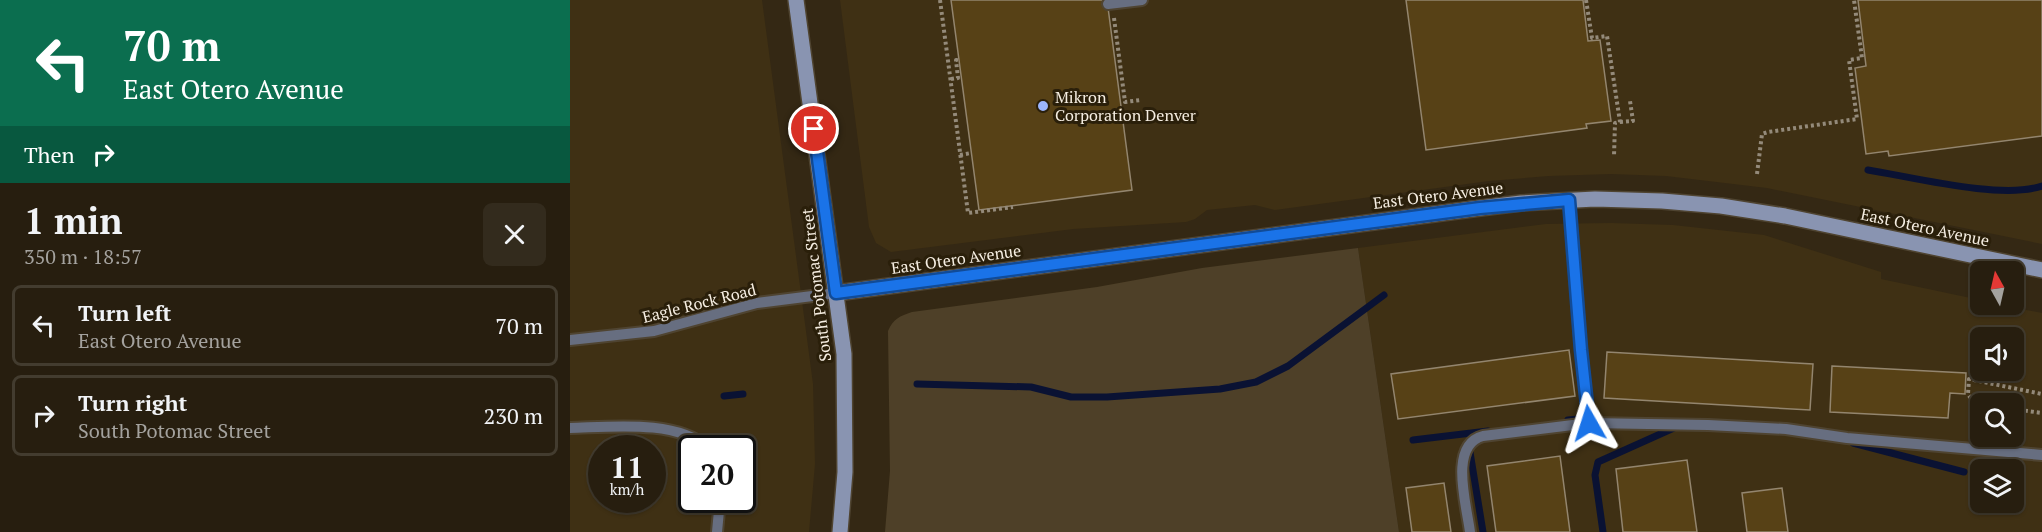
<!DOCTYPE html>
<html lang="en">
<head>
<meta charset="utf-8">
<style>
  body { margin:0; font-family:"PT Serif",serif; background:#332b1d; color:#f1f3f6; height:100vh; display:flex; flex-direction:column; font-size:22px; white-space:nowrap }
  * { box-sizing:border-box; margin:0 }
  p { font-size:20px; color:#a4a29e }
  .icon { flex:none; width:33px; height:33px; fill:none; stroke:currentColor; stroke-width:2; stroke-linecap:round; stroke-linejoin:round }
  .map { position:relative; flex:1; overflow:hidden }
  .sheet { display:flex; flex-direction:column; background:#271e0f; width:570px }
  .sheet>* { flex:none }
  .top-card { background:#0b6e4f; color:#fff; overflow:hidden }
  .needle { width:39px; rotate:352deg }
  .tools { position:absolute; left:1400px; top:261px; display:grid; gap:12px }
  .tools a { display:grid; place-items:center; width:54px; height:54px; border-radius:9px; background:#271e0f; box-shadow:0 2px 4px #0004,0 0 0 2px #433c2f; font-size:30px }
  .speed { position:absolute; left:18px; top:435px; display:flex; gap:12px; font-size:30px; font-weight:700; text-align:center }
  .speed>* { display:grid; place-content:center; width:78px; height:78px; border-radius:50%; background:#271e0f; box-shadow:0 2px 4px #0004,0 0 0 2px #433c2f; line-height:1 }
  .speed small { font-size:15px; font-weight:400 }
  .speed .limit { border:3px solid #111; border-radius:9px; background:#fff; color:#111 }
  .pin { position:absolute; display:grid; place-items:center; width:51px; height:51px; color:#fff; margin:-26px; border:3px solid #fff; border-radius:50%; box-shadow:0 2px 6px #0007 }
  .me { position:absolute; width:66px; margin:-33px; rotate:354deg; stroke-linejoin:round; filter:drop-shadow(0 0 4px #0008) }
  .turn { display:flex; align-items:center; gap:21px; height:126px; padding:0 24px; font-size:27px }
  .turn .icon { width:78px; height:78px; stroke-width:2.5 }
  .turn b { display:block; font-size:42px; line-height:51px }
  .then { display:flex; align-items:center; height:57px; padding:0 24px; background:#0003; gap:12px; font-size:22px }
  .round { display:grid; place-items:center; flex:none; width:63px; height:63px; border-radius:9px; background:#332b1d }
  .head { display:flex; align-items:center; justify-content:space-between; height:102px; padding:0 24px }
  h1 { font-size:36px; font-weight:600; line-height:45px }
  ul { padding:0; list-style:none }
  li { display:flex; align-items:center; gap:18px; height:81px; margin:0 12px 9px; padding:0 12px; border:3px solid #433c2f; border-radius:9px }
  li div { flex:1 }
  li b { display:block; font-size:22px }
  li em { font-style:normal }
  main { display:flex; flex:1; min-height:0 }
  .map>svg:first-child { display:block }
  .built { fill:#3f3014; fill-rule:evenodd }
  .green { fill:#4e4028 }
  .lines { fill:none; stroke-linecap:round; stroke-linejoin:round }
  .stream { stroke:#0a1233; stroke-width:7 }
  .building { fill:#574116; stroke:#93856e; stroke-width:1.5 }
  .lane-casing { stroke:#4f4431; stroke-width:14 }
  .secondary-casing { stroke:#4f4431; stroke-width:18 }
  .path { stroke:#948a7a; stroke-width:4; stroke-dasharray:3 3; stroke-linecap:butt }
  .lane { stroke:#676e80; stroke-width:10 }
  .secondary { stroke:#8994b1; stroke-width:15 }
  .route-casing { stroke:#114b97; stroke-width:15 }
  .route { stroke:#1a73e8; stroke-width:10 }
  .poi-dot { fill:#9bb5fd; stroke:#2a1f0a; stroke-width:2 }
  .labels { text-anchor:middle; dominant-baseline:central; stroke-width:6; stroke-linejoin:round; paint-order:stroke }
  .poi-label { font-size:16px; fill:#f6eee2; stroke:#2a1f0a; text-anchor:start }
  .street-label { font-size:16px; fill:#f6eee2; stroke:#2a1f0a }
</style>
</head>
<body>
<main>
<section class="sheet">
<div class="top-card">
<div class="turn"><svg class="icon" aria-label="left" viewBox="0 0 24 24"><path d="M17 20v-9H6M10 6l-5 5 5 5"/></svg><div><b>70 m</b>East Otero Avenue</div></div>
<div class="then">Then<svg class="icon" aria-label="right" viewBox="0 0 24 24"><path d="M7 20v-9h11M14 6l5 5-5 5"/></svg></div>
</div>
<div class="head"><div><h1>1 min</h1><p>350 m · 18:57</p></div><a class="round"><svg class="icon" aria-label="close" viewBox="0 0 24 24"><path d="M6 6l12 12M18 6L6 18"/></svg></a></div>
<ul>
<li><svg class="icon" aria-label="left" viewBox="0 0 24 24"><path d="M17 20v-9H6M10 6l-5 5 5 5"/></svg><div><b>Turn left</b><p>East Otero Avenue</p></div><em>70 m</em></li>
<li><svg class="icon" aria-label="right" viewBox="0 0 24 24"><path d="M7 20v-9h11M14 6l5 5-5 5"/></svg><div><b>Turn right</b><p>South Potomac Street</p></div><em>230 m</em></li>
</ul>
</section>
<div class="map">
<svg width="1472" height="532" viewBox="0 0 1472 532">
  <rect width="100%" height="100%" fill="#342814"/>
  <!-- built -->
  <g class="built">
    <path d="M 0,0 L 192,0 L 243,384 L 245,464 L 239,532 L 0,532 ZM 32,448 L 82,448 L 82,500 L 32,500 ZM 122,448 L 172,448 L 172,500 L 122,500 Z"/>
    <polygon points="270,0 1472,0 1472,244 1197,188 1096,176 1041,174 979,176 919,181 705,210 685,205 637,210 625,219 616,222 503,229 321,252 306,243 299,227"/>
    <path d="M 1041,223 L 1103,225 L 1194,235 L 1311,272 L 1311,279 L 1410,300 L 1410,304 L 1431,305 L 1472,313 L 1472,532 L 829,532 L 788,248 L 976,224 ZM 1410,338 L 1443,338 L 1443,370 L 1410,370 ZM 1410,404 L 1443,404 L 1443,436 L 1410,436 ZM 1410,470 L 1443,470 L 1443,502 L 1410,502 Z"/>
  </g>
  <!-- green -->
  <path class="green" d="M 788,248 L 829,532 L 315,532 L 320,471 L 318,331 C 323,319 330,316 342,312 L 527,287 L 632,268 Z"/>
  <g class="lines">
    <!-- stream -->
    <g class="stream">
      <path d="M 1298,170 C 1342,177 1432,200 1472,186"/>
      <polyline points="347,384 461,387 501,397 537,397 650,389 686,382 718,366 814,295"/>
      <polyline points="154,396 173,394"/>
      <polyline points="998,420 1019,418"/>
      <polyline points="843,440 918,431"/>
      <polyline points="1283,443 1394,472"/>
      <polyline points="899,446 913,532"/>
      <polyline points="1033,532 1025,475 1028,462 1106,427"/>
    </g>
  </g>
  <!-- building -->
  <g class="building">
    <polygon points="381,0 537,0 562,190 409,210"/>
    <polygon points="836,0 1013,0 1018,41 1030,40 1041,121 1016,124 1017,128 856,150"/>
    <polygon points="1288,0 1472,0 1472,136 1319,156 1318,151 1296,154 1285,68 1296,66"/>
    <polygon points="999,350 1005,396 828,419 821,374"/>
    <polygon points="1037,352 1243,364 1240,410 1034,398"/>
    <polygon points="1262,366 1396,373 1395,394 1380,393 1378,418 1260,412"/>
    <polygon points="990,456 1000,532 926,532 917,466"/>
    <polygon points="1117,460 1127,532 1053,532 1046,469"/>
    <polygon points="874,483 881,532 842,532 836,488"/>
    <polygon points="1212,488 1218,532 1177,532 1172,493"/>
  </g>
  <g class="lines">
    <!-- lane casing -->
    <g class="lane-casing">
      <g id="lane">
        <polyline points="538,4 572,0"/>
        <polyline points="999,200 1011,350 1019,423"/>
        <polyline points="0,340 84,331 187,303 266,293"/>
        <path d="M 0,428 C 40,427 107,419 138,448"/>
        <polyline points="147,532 150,500"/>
        <path d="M 900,532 C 897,506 878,445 913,436 L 1019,423 L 1138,425 L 1216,429 L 1277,438 L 1472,455"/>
      </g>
    </g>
    <!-- secondary casing -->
    <g class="secondary-casing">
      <g id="secondary">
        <polyline points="226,0 274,354 275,472 270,532"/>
        <polyline points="266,293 910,208 951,203 1025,199 1092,201 1151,206 1215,216 1472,270"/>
      </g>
    </g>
    <!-- path -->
    <g class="path">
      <polyline points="370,0 398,213 443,207"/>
      <polyline points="1016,0 1022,38 1037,36 1050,122 1045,123 1044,156"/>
      <polyline points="544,18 555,102 571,100"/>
      <polyline points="381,79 388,78 386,60 389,60"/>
      <polyline points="1050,122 1063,121 1060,101"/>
      <polyline points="390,155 401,153"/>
      <polyline points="1187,174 1192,134 1198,132 1287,119 1279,60 1292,58 1284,0"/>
      <polyline points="1410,404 1404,403 1398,394 1399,379 1472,394"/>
      <polyline points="1443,409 1472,413"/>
    </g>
    <!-- lane -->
    <use href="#lane" class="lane"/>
    <!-- secondary -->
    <use href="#secondary" class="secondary"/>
  </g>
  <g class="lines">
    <!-- route casing -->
    <g class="route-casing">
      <polyline id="route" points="244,129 266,293 910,208 999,200 1011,350 1019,423"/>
    </g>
    <!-- route -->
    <use href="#route" class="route"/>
  </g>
  <!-- markers -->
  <circle class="poi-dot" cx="473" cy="106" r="6"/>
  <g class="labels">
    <!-- poi labels -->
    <g class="poi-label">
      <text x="485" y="97">Mikron<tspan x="485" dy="18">Corporation Denver</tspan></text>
    </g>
    <!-- street labels -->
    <g class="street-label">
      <text transform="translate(868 195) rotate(-7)">East Otero Avenue</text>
      <text transform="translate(1355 227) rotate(12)">East Otero Avenue</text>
      <text transform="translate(386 259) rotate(-8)">East Otero Avenue</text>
      <text transform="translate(246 285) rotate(-97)">South Potomac Street</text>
      <text transform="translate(129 303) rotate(-14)">Eagle Rock Road</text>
    </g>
  </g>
</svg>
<div class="tools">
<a><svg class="needle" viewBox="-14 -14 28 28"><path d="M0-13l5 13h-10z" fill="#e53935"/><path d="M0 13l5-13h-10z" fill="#a4a29e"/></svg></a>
<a><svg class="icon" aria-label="sound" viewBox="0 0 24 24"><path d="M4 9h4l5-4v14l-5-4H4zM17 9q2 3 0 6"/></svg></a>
<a><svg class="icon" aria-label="search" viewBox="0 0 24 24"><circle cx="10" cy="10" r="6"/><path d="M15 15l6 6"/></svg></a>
<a><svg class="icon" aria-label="layers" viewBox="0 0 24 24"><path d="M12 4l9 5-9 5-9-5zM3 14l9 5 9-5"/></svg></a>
</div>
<div class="speed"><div>11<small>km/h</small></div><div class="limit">20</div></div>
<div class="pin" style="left:244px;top:129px;background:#d93025"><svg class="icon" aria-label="arrive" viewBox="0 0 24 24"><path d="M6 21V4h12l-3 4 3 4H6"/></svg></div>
<svg class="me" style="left:1019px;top:423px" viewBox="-20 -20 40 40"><path d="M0-17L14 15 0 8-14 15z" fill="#1a73e8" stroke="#fff" stroke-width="4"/></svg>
</div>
</main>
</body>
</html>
